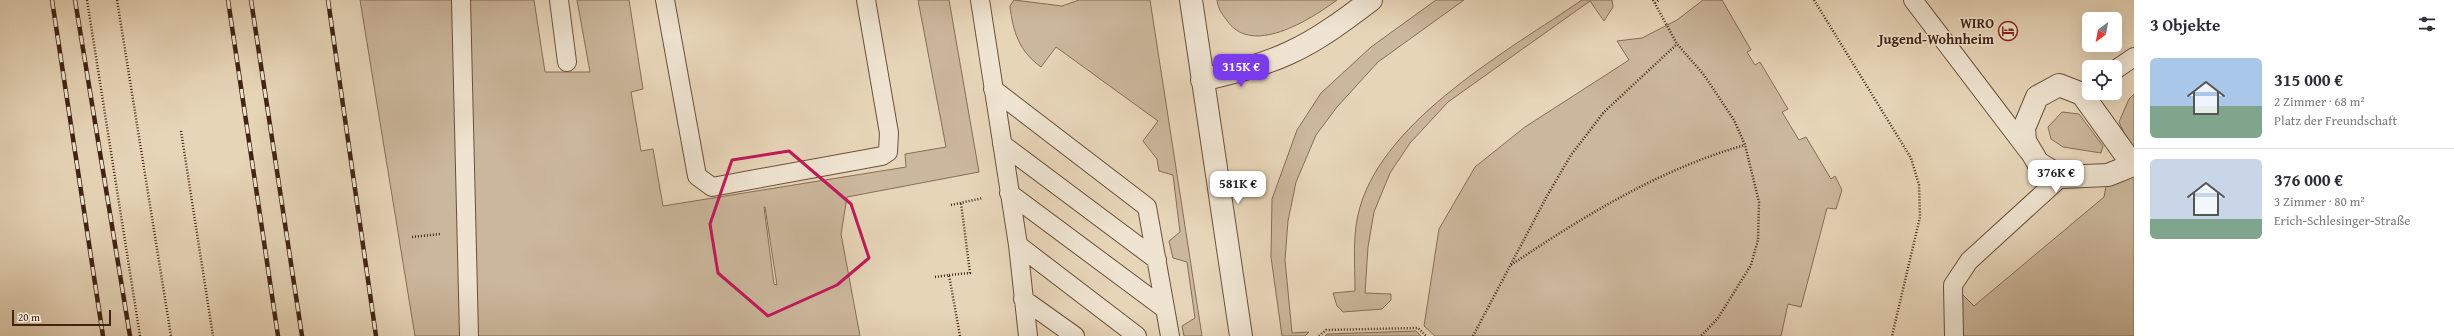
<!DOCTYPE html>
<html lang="de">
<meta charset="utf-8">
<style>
:root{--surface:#fff;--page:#f7f7f7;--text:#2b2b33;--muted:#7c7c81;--line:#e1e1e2;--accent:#7c3aed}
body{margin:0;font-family:"Gentium Book Plus",serif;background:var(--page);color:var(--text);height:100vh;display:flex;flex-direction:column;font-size:15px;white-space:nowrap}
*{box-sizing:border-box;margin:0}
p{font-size:13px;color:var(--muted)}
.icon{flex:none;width:22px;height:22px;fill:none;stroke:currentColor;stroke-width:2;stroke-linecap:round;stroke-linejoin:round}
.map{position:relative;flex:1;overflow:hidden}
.details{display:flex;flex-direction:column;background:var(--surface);width:320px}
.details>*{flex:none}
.needle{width:26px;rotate:212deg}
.fabs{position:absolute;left:2082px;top:12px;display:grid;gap:8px}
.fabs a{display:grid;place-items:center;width:40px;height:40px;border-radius:6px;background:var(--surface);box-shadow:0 4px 16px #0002;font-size:20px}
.scale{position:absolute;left:12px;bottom:10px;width:99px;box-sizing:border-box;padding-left:4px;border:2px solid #412411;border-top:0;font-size:11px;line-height:14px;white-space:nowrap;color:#412411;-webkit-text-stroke:3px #efe4d1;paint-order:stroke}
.price{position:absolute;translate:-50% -34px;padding:0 9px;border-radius:8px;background:#fff;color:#222;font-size:13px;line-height:26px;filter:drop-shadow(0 1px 2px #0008)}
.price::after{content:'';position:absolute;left:50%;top:24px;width:12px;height:9px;margin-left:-6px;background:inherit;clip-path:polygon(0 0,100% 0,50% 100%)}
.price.active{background:var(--accent);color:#fff}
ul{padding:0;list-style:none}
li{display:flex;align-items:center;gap:12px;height:100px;padding:0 16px}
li+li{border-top:1px solid var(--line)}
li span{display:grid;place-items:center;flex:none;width:112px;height:80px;border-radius:6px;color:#555}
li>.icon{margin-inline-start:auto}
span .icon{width:48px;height:48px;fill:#fffc;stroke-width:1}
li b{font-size:17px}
h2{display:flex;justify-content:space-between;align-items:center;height:48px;padding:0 16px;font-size:17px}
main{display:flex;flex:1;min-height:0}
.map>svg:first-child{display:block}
.green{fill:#cbb79c;stroke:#866e56;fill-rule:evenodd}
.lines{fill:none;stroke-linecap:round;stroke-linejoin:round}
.service-casing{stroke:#6a503b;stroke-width:20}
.minor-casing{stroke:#6a503b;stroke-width:24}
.path{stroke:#412411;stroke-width:2.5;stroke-dasharray:1 2;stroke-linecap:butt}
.service{stroke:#efe4d1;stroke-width:18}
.minor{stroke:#efe4d1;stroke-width:22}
.rail-casing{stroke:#412411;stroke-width:4.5}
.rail{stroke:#efe4d1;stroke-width:3;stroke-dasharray:9;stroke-linecap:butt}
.marked{fill:none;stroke:#c2185b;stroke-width:3;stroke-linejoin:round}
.labels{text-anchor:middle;stroke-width:3;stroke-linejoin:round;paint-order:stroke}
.poi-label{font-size:14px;font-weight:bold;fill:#412411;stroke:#efe4d1;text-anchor:end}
</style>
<main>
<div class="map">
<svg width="2134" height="336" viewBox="0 0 2134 336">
<rect width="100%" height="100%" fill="#e7d5b8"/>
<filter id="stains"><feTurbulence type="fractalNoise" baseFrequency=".005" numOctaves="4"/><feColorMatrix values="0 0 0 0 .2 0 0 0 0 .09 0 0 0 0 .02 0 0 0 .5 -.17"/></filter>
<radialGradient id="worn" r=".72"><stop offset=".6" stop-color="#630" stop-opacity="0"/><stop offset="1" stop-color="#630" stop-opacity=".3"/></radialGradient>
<!-- green -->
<path class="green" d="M360,0h174l11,72h45l-13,-72h52l14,89 -12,3 10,59 12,-2 10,57 243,-39 -1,-13 41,-7 -28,-147h31l30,172 -132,25 -6,37 19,102h-445zM764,207h1l12,78 -3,-1z
M1014,0l48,6 17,-6h71l52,336h-18l-2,-10 13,-8 -8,-56 -14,-4 -4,-17 11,-9 -7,-57 -14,-4 -2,-12 -14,-18 15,-20 -102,-74 -15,20c-22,-16 -28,-35 -31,-61z
M1217,0h120c-27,20 -87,58 -111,19 -5,-6 -8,-11 -9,-19z
M1436,0h28l-86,62 -41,45 -21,28 -20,47 -8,39 -3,39 7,73 17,-1 -4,4h-23l-11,-79 1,-58 25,-69 24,-37 50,-46z
M1582,0h30l1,7 -9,14 -14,-20 -142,101 -38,41 -20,30 -16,39 -6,35 -3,46 26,1v6l-9,9 -39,3 -6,-6 -4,-13 22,-2c0,-28 -3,-58 5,-84 26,-89 149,-157 222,-207z
M1703,0h19l29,50 -4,2 8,13 5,-3 28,47 -6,3 17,28 7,-3 25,42 4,-3 7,14 -6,19 -9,-1 -26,99 -13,-3 -7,32h-346l-11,-10 15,-97 36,-62 50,-40 104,-67 -12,-19 25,-3 35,-18z
M2134,94v60l-15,-32 10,-23z
M2062,112l17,2 24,32 -2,7 -38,-6 -12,-8 -3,-12z
M2134,167v169h-184l3,-51 21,21 130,-109 4,-22z
M1416,331l5,5h-96l2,-2z"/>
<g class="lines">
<!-- service casing -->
<g class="service-casing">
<path id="service" d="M461,0l8,336
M559,0l8,62
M665,0l32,176 15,11 170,-31 6,-4 1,-19 -23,-133
M980,0l38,245 10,91
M1913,0l115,151
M2115,70l19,-13
M993,89l154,118 23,129
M1002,144l155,116
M1009,193l156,116
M1018,245l119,91
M1023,299l52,37
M1954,336l-1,-51 16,-24 92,-84"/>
</g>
<!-- minor casing -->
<g class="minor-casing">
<path id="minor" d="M1191,0l50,336
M1202,80c29,-7 59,-14 87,-27 29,-13 57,-34 82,-53
M2059,85l23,9 51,71 -25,10 -47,2 -23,-14 -13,-22 -1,-13 13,-31z"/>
</g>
<!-- path -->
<path class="path" d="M87,0l53,336
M117,0l54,336
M1653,0l24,44 27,31 30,45 11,25 14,57 -1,38 -7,25 -33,53 -17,18
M1814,0l97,158 8,27 1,32 -28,119
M1655,3l4,-3
M181,131l32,205
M951,205l32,-7
M412,237l28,-3
M1511,265c73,-49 149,-96 234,-120
M949,275l21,-2 -9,-70
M935,277l14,-2 11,61
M1319,336l7,-6 92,-2 8,8
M1473,336l74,-140 24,-41 33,-43 73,-68"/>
<!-- service -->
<use href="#service" class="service"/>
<!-- minor -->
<use href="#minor" class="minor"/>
<!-- rail casing -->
<g class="rail-casing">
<path id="rail" d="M52,0l51,336
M75,0l55,336
M228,0l50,336
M251,0l51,336
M328,0l48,336"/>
</g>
<!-- rail -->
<use href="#rail" class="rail"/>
</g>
<!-- marked area -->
<path class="marked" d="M789,151l62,53 18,54 -32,27 -69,31 -50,-43 -8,-49 22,-64z"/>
<!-- icons -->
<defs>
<g id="hotel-ring" transform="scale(1)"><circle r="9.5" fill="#efe4d1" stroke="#8f2418" stroke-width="1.5"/><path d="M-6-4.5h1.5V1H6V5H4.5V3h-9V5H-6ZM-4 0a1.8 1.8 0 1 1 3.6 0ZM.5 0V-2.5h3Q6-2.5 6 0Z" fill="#8f2418"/></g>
</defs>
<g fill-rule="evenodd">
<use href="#hotel-ring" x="2008" y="31"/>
</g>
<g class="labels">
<!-- poi labels -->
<g class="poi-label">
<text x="1994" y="28">WIRO<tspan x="1994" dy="16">Jugend-Wohnheim</tspan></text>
</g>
</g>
<rect width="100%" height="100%" filter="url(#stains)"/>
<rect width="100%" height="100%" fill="url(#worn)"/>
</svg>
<div class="fabs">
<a><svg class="needle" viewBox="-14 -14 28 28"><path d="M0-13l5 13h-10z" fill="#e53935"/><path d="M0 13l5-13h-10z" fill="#7c7c81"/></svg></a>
<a><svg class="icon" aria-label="locate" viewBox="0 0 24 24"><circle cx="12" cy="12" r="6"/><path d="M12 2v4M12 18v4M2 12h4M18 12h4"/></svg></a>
</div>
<div class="scale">20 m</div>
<b class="price active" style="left:1241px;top:88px">315K €</b>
<b class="price" style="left:2056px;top:194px">376K €</b>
<b class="price" style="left:1238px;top:205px">581K €</b>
</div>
<section class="details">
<h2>3 Objekte<svg class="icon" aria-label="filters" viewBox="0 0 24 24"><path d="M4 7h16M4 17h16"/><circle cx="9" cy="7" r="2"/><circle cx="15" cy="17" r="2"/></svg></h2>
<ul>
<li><span style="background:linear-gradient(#a9c7e8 60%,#7fa58c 0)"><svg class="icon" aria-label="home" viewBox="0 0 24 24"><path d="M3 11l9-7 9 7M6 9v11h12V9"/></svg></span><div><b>315 000 €</b><p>2 Zimmer · 68 m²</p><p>Platz der Freundschaft</p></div></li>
<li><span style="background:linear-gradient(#c9d6e8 75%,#7fa58c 0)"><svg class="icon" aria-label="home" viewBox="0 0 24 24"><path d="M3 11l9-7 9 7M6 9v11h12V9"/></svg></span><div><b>376 000 €</b><p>3 Zimmer · 80 m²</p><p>Erich-Schlesinger-Straße</p></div></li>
</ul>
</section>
</main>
